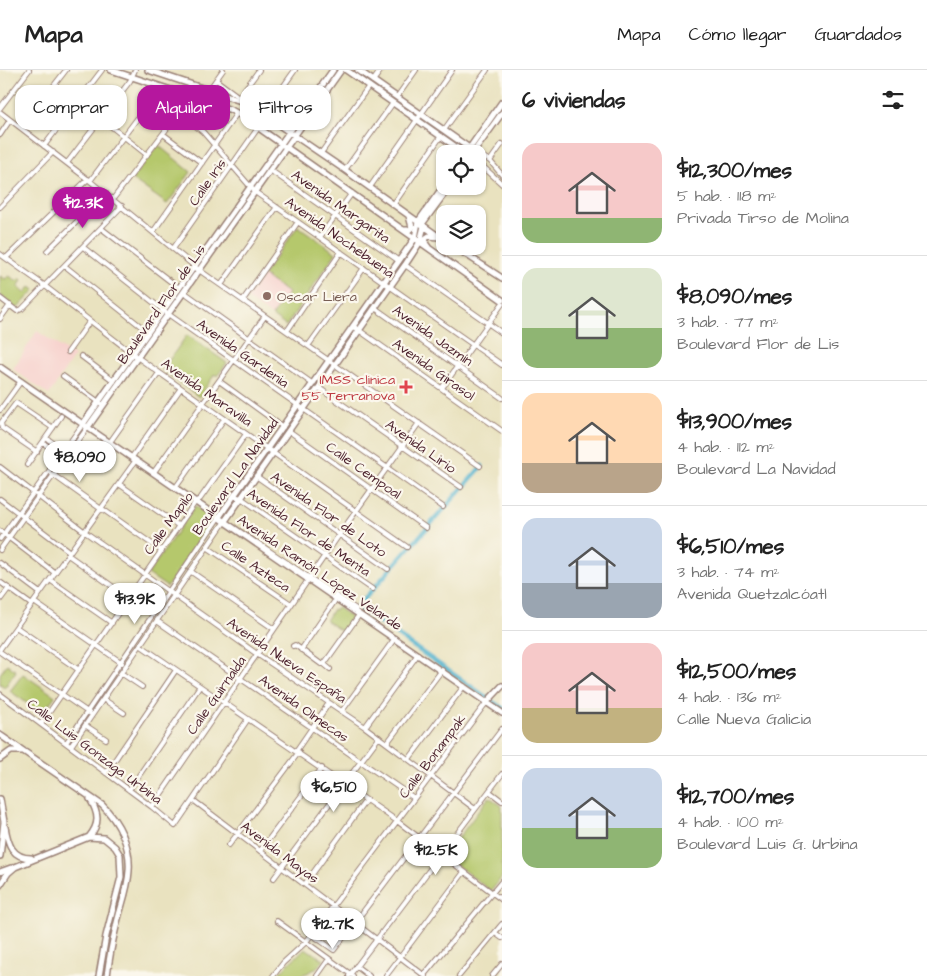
<!DOCTYPE html>
<html lang="es">
<meta charset="utf-8">
<style>
:root{--surface:#fff;--page:#f2f2f2;--text:#222;--muted:#767676;--line:#e0e0e0;--accent:#b5179e}
body{margin:0;font-family:"Architects Daughter",sans-serif;background:var(--page);color:var(--text);height:100vh;display:flex;flex-direction:column;font-size:19px;white-space:nowrap}
*{box-sizing:border-box;margin:0}
p{font-size:16px;color:var(--muted)}
.icon{flex:none;width:28px;height:28px;fill:none;stroke:currentColor;stroke-width:2;stroke-linecap:round;stroke-linejoin:round}
.map{position:relative;flex:1;overflow:hidden}
.drawer{display:flex;flex-direction:column;background:var(--surface);width:425px}
.drawer>*{flex:none}
.guide{position:absolute;left:15px;top:15px;width:411px;height:45px;display:flex;gap:10px}
.fabs{position:absolute;left:436px;top:75px;display:grid;gap:10px}
.fabs a{display:grid;place-items:center;width:50px;height:50px;border-radius:10px;background:var(--surface);box-shadow:0 1px 4px #0004;font-size:25px}
.price{position:absolute;translate:-50% -42px;padding:0 11px;border-radius:18px;background:#fff;color:#222;font-size:16px;line-height:32px;filter:drop-shadow(0 1px 2px #0008)}
.price::after{content:'';position:absolute;left:50%;top:30px;width:15px;height:11px;margin-left:-8px;background:inherit;clip-path:polygon(0 0,100% 0,50% 100%)}
.price.current{background:var(--accent);color:#fff}
ul{padding:0;list-style:none}
li{display:flex;align-items:center;gap:15px;height:125px;padding:0 20px}
li+li{border-top:1px solid var(--line)}
li span{display:grid;place-items:center;flex:none;width:140px;height:100px;border-radius:15px;color:#555}
li>.icon{margin-inline-start:auto}
span .icon{width:60px;height:60px;fill:#fffc;stroke-width:1}
li b{font-size:21px}
h2{display:flex;justify-content:space-between;align-items:center;height:60px;padding:0 20px;font-size:21px}
.pill{padding:0 18px;border-radius:15px;background:var(--surface);box-shadow:0 1px 4px #0004;font-size:18px;line-height:45px}
.pill.current{background:var(--accent);color:#fff}
header{display:flex;align-items:center;gap:30px;box-sizing:border-box;height:70px;padding:0 25px;background:var(--surface);border-bottom:1px solid var(--line)}
header strong{font-size:24px}
nav{display:flex;gap:28px;margin-inline-start:auto;font-size:18px}
main{display:flex;flex:1;min-height:0}
.map>svg:first-child{display:block}
.built{fill:#f7d0cc}
.green{fill:#b5c86c;stroke:#80744c}
.lines{fill:none;stroke-linecap:round;stroke-linejoin:round}
.canal{stroke:#4db0cc;stroke-width:4.5}
.street-casing{stroke:#9a8075;stroke-width:6}
.secondary-casing{stroke:#9a8075;stroke-width:8}
.street{stroke:#fff;stroke-width:4}
.secondary{stroke:#fff;stroke-width:5}
.education-dot{fill:#8d6e63;stroke:#fbf7ec;stroke-width:2}
.health-dot{fill:#e0444e;stroke:#fbf7ec;stroke-width:2}
.labels{text-anchor:middle;stroke-width:4.5;stroke-linejoin:round;paint-order:stroke}
.street-label{font-size:14px;fill:#4a1f2b;stroke:#fbf7ec}
.education-label{font-size:14px;fill:#785e54;stroke:#fbf7ec;text-anchor:start}
.health-label{font-size:14px;fill:#be3a42;stroke:#fbf7ec;text-anchor:end}
</style>
<header>
<strong>Mapa</strong>
<nav><a>Mapa</a><a>Cómo llegar</a><a>Guardados</a></nav>
</header>
<main>
<div class="map">
<svg width="502" height="906" viewBox="0 0 502 906">
<rect width="100%" height="100%" fill="#fbf7ec"/>
<filter id="ink" filterUnits="userSpaceOnUse"><feTurbulence type="fractalNoise" baseFrequency=".02" numOctaves="2"/><feDisplacementMap in="SourceGraphic" scale="10" xChannelSelector="R" yChannelSelector="G"/><feConvolveMatrix kernelMatrix="1 2 1 2 8 2 1 2 1" color-interpolation-filters="sRGB"/></filter>
<filter id="wash" filterUnits="userSpaceOnUse"><feTurbulence type="fractalNoise" baseFrequency=".0096" numOctaves="4" result="noise"/><feDisplacementMap in="SourceGraphic" scale="20" xChannelSelector="R" yChannelSelector="G"/><feGaussianBlur stdDeviation="1.12" result="paint"/><feColorMatrix in="noise" values="0 0 0 0 0 0 0 0 0 0 0 0 0 0 0 0 0 1.4 0 .05"/><feComposite in="paint" operator="in"/></filter>
<g filter="url(#wash)">
<rect width="100%" height="100%" fill="#e9e2bf"/>
<!-- built -->
<path class="built" d="M263,205l25,18 -16,23 -25,-17z
M37,261l37,25 -25,39 -36,-26z"/>
<!-- green -->
<path class="green" d="M158,75l33,27 -24,32 -35,-25z
M298,156l38,27 -50,73 -14,-10 16,-23 -25,-18z
M0,206l5,3 4,-3 8,5 3,-3 2,2 -4,7 7,6 5,-6 5,3 -18,19 -17,-14z
M187,265l40,28 -10,13 -2,-2 -16,23 -37,-27z
M195,436l19,13 -47,68 -19,-13z
M337,537l14,10 -8,15 -17,-11 7,-12 2,1z
M7,594l9,7 -11,16 -5,-3v-10z
M23,604l32,22 -13,18 -32,-23z
M489,727l13,9v71l-11,14 -46,-35z
M305,878l19,12c-14,16 -24,16 -47,16 8,-11 19,-18 28,-28z"/>
<g class="lines">
<!-- canal -->
<path class="canal" d="M482,396l-125,141 145,101"/>
</g>
</g>
<g filter="url(#ink)">
<g class="lines">
<!-- street casing -->
<g class="street-casing">
<path id="street" d="M216,10l23,17
M373,11l8,-11
M397,27l19,-27
M237,30l22,-30
M79,31l68,54
M201,31l22,-31
M0,38l29,-38
M0,42l90,69 109,89 281,196
M179,43l24,19 52,60 247,173
M263,45l32,-45
M21,58l45,-58
M444,60l43,-60
M163,64l39,29
M0,65l10,-15
M44,76l58,-76
M475,82l15,9 12,14
M321,83l48,-67
M490,91l12,-17
M478,92l24,22
M67,93l63,-82 5,-11
M270,100l129,91
M345,100l48,-67
M90,111l71,-94
M370,117l82,-117
M113,129l78,-102
M393,135l48,-69
M0,137l53,-55
M101,158l78,60
M153,162l84,-119
M320,167l32,-44
M83,177l85,67 275,193
M173,179l85,-121
M47,181l59,-58
M0,184l45,32 92,71 270,190
M6,188l82,-79
M405,195l97,68
M65,196l83,66
M221,215l56,-78
M184,222l129,92
M0,228l17,13 5,-2 100,-103
M243,230l55,-78
M375,238l127,90
M0,249l10,-14
M353,256l149,105
M287,261l54,-79
M308,276l56,-78
M68,282l22,-31
M81,286l33,25
M63,306l40,29
M219,311l64,46
M319,318l142,99
M442,318l60,-84
M0,340l21,-29
M289,361l137,97
M46,368l18,12
M110,372l49,-69
M43,373l18,12
M37,382l-35,-24 -1,-5 15,-20 37,25
M132,387l49,-69
M27,395l34,-49
M0,397l85,65 172,122 108,73 110,82
M154,402l111,-156
M52,404l49,35
M256,406l132,93
M119,414l60,42
M176,417l48,-68
M234,426l7,2 131,91
M0,429l70,53
M101,438l61,43
M0,461l55,42
M0,469l83,-115
M256,472l100,67
M207,477l84,57
M0,480l88,-123
M68,485l61,43
M0,493l40,30
M190,501l84,58
M50,510l62,43
M0,512l32,23
M0,530l9,-12
M34,532l88,61
M157,551l257,177
M16,557l63,43
M140,575l257,176 105,79
M293,576l2,-1 26,19h3l35,-49
M0,579l136,-189
M301,580l33,-48
M0,582l89,61
M324,594l6,5
M121,603l21,14
M0,624l152,113 23,19 73,-107
M103,629l21,14
M342,641l53,-73
M41,654l155,-223 4,-2 46,-65
M85,655l21,14
M365,657l53,-73
M66,673l153,-226
M387,673l55,-73
M71,676l154,-225
M296,681l33,-48
M409,689l55,-73
M106,703l70,-103
M129,720l71,-104
M489,721l13,10
M193,730l232,176
M152,737l187,-272 80,-112
M229,775l70,-93
M260,781l62,-83
M274,808l105,-141
M305,814l61,-84
M277,851l76,55
M495,863l7,5
M311,864l23,16 168,-221
M356,896l13,10
M424,905l78,-94
M273,906l10,-13 23,-21 180,-239
M317,906l12,-17
M349,906l153,-202
M386,906l78,-104
M459,906l43,-52
M492,906l10,-12"/>
</g>
<!-- secondary casing -->
<g class="secondary-casing">
<path id="secondary" d="M111,0l120,40 11,6 260,184
M148,0l93,31 10,5 94,64 100,71
M346,0l120,84
M358,0l117,82
M469,79l33,-47
M473,83l29,-40
M422,154l28,-38
M404,160h5l3,-3 -3,-11
M453,176l49,32
M428,177l-3,-4 1,-5 3,-2 10,1
M0,297l502,346
M83,354l250,-354
M88,357l253,-357
M219,447l196,-279 3,-16 27,-38
M225,451l180,-256 15,-23 4,-16
M486,633l16,-17
M0,665l102,70c17,17 29,41 27,66 -1,19 -9,37 -13,56 -4,16 -7,33 -9,49
M0,689l11,-8h12
M0,729l4,23 -4,34
M5,757c3,17 7,31 26,31
M89,767c11,-13 10,-23 1,-38
M0,802l11,-4
M0,815l8,-12 7,-6 74,-30 15,1 11,9 5,8 1,22 -15,59 -7,40"/>
</g>
<!-- street -->
<use href="#street" class="street"/>
<!-- secondary -->
<use href="#secondary" class="secondary"/>
</g>
</g>
<!-- markers -->
<circle class="education-dot" cx="267" cy="226" r="5"/>
<path class="health-dot" d="M403.5 309.5h5v5h5v5h-5v5h-5v-5h-5v-5h5z"/>
<g class="labels">
<!-- street labels -->
<g class="street-label">
<text transform="translate(207 112) rotate(-55)" y="5">Calle Iris</text>
<text transform="translate(341 136) rotate(35)" y="5">Avenida Margarita</text>
<text transform="translate(340 167) rotate(35)" y="5">Avenida Nochebuena</text>
<text transform="translate(161 234) rotate(-55)" y="5">Boulevard Flor de Lis</text>
<text transform="translate(433 265) rotate(35)" y="5">Avenida Jazmín</text>
<text transform="translate(243 283) rotate(35)" y="5">Avenida Gardenia</text>
<text transform="translate(434 299) rotate(35)" y="5">Avenida Girasol</text>
<text transform="translate(207 322) rotate(35)" y="5">Avenida Maravilla</text>
<text transform="translate(421 376) rotate(35)" y="5">Avenida Lirio</text>
<text transform="translate(364 400) rotate(35)" y="5">Calle Cempoal</text>
<text transform="translate(235 406) rotate(-55)" y="5">Boulevard La Navidad</text>
<text transform="translate(329 444) rotate(35)" y="5">Avenida Flor de Loto</text>
<text transform="translate(168 453) rotate(-54)" y="5">Calle Mapilo</text>
<text transform="translate(309 462) rotate(34)" y="5">Avenida Flor de Menta</text>
<text transform="translate(256 496) rotate(34)" y="5">Calle Azteca</text>
<text transform="translate(320 502) rotate(34)" y="5">Avenida Ramón López Velarde</text>
<text transform="translate(287 590) rotate(34)" y="5">Avenida Nueva España</text>
<text transform="translate(216 625) rotate(-55)" y="5">Calle Guirnalda</text>
<text transform="translate(304 638) rotate(35)" y="5">Avenida Olmecas</text>
<text transform="translate(95 681) rotate(37)" y="5">Calle Luis Gonzaga Urbina</text>
<text transform="translate(432 686) rotate(-53)" y="5">Calle Bonampak</text>
<text transform="translate(280 782) rotate(37)" y="5">Avenida Mayas</text>
</g>
<!-- education labels -->
<g class="education-label">
<text x="277" y="231">Oscar Liera</text>
</g>
<!-- health labels -->
<g class="health-label">
<text x="395" y="314">IMSS clinica<tspan x="395" dy="16">55 Terranova</tspan></text>
</g>
</g>
</svg>
<div class="fabs">
<a><svg class="icon" aria-label="locate" viewBox="0 0 24 24"><circle cx="12" cy="12" r="6"/><path d="M12 2v4M12 18v4M2 12h4M18 12h4"/></svg></a>
<a><svg class="icon" aria-label="layers" viewBox="0 0 24 24"><path d="M12 4l9 5-9 5-9-5zM3 14l9 5 9-5"/></svg></a>
</div>
<b class="price current" style="left:83px;top:159px">$12.3K</b>
<b class="price" style="left:80px;top:413px">$8,090</b>
<b class="price" style="left:135px;top:555px">$13.9K</b>
<b class="price" style="left:334px;top:743px">$6,510</b>
<b class="price" style="left:436px;top:806px">$12.5K</b>
<b class="price" style="left:333px;top:880px">$12.7K</b>
<div class="guide">
<a class="pill">Comprar</a>
<a class="pill current">Alquilar</a>
<a class="pill">Filtros</a>
</div>
</div>
<section class="drawer">
<h2>6 viviendas<svg class="icon" aria-label="filters" viewBox="0 0 24 24"><path d="M4 7h16M4 17h16"/><circle cx="9" cy="7" r="2"/><circle cx="15" cy="17" r="2"/></svg></h2>
<ul>
<li><span style="background:linear-gradient(#f6c9c9 75%,#8fb573 0)"><svg class="icon" aria-label="home" viewBox="0 0 24 24"><path d="M3 11l9-7 9 7M6 9v11h12V9"/></svg></span><div><b>$12,300/mes</b><p>5 hab. · 118 m²</p><p>Privada Tirso de Molina</p></div></li>
<li><span style="background:linear-gradient(#dfe7d0 60%,#8fb573 0)"><svg class="icon" aria-label="home" viewBox="0 0 24 24"><path d="M3 11l9-7 9 7M6 9v11h12V9"/></svg></span><div><b>$8,090/mes</b><p>3 hab. · 77 m²</p><p>Boulevard Flor de Lis</p></div></li>
<li><span style="background:linear-gradient(#ffd9b3 70%,#b9a48a 0)"><svg class="icon" aria-label="home" viewBox="0 0 24 24"><path d="M3 11l9-7 9 7M6 9v11h12V9"/></svg></span><div><b>$13,900/mes</b><p>4 hab. · 112 m²</p><p>Boulevard La Navidad</p></div></li>
<li><span style="background:linear-gradient(#c9d6e8 65%,#9aa5b1 0)"><svg class="icon" aria-label="home" viewBox="0 0 24 24"><path d="M3 11l9-7 9 7M6 9v11h12V9"/></svg></span><div><b>$6,510/mes</b><p>3 hab. · 74 m²</p><p>Avenida Quetzalcóatl</p></div></li>
<li><span style="background:linear-gradient(#f6c9c9 65%,#c2b280 0)"><svg class="icon" aria-label="home" viewBox="0 0 24 24"><path d="M3 11l9-7 9 7M6 9v11h12V9"/></svg></span><div><b>$12,500/mes</b><p>4 hab. · 136 m²</p><p>Calle Nueva Galicia</p></div></li>
<li><span style="background:linear-gradient(#c9d6e8 60%,#8fb573 0)"><svg class="icon" aria-label="home" viewBox="0 0 24 24"><path d="M3 11l9-7 9 7M6 9v11h12V9"/></svg></span><div><b>$12,700/mes</b><p>4 hab. · 100 m²</p><p>Boulevard Luis G. Urbina</p></div></li>
</ul>
</section>
</main>
